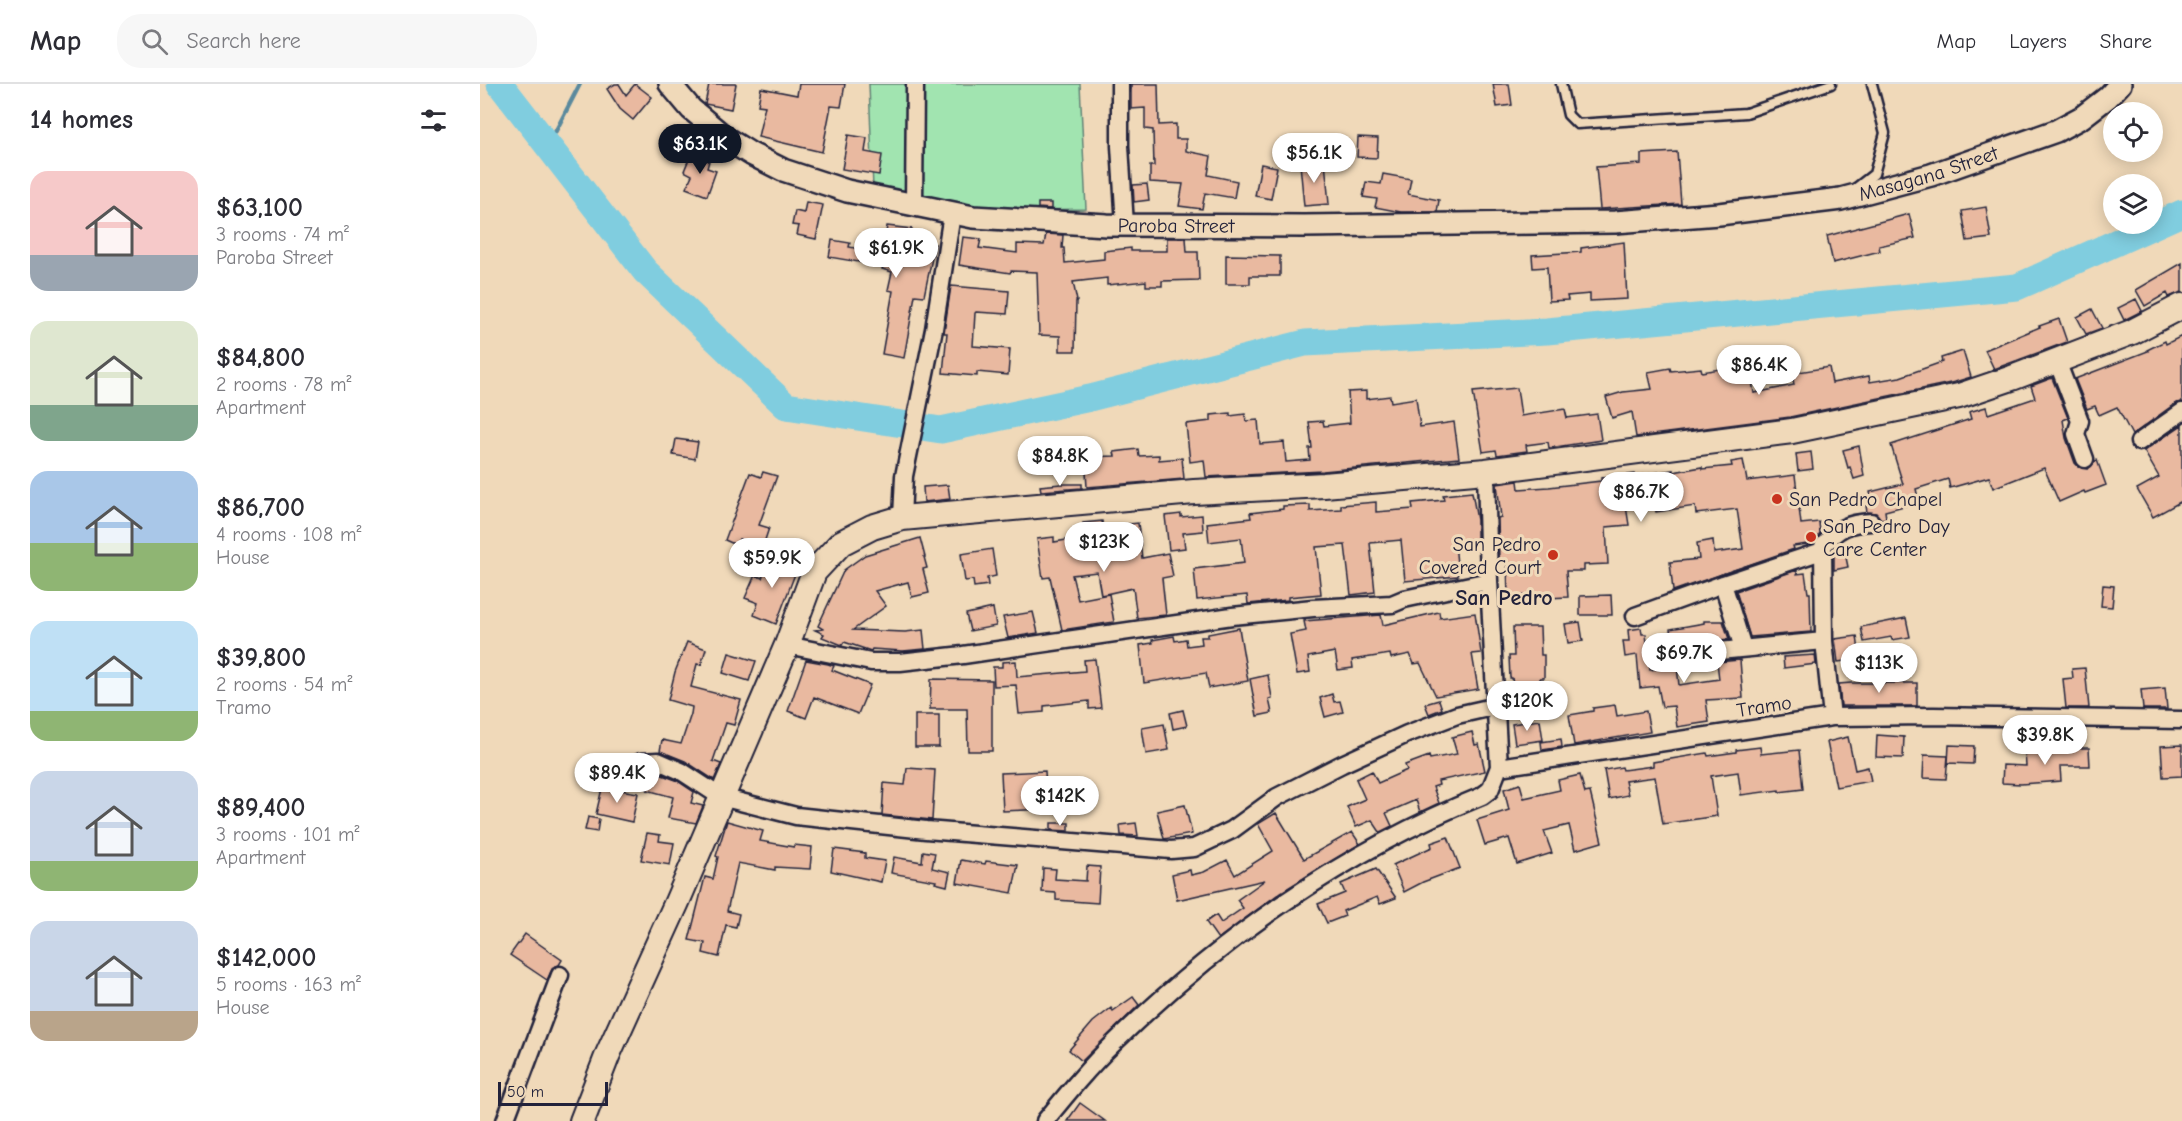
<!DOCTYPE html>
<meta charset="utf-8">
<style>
:root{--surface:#fff;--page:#f7f7f7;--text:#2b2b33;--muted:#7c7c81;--line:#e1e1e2;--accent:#111827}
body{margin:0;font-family:"Comic Neue",sans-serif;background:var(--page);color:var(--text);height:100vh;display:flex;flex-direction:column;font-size:22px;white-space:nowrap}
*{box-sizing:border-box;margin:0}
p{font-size:20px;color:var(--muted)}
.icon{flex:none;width:33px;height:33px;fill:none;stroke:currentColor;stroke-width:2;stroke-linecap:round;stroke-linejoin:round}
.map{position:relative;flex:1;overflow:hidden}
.sheet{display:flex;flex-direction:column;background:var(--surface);width:480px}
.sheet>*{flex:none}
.buttons{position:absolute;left:1623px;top:18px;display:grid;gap:12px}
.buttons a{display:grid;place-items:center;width:60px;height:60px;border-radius:50%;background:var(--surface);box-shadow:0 3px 15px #0003;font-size:30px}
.scale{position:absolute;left:18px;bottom:15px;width:110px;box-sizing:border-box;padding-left:6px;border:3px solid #22223b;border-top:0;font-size:16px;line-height:21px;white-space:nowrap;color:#22223b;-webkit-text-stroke:4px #f0d9b9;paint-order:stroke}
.price{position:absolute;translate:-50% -51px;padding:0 14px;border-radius:21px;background:#fff;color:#222;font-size:20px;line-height:39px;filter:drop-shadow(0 2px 3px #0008)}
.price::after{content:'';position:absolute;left:50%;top:36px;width:18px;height:14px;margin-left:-9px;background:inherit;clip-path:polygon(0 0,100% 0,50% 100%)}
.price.current{background:var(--accent);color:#fff}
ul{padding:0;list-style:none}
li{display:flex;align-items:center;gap:18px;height:150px;padding:0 30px}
li span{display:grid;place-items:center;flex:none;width:168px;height:120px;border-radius:18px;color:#555}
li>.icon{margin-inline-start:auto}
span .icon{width:72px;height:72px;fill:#fffc;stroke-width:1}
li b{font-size:26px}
h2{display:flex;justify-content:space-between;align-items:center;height:72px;padding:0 30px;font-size:26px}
header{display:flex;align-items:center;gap:36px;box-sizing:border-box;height:84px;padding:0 30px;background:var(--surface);border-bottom:2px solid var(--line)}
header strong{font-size:28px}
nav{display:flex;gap:33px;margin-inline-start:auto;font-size:21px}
.search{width:420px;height:54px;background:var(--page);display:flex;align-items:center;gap:15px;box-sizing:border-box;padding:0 21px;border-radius:24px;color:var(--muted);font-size:22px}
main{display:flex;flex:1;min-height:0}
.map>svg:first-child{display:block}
.green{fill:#a1e4b0;stroke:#628376;stroke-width:1.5}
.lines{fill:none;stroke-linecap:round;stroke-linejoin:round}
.stream{stroke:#5a899d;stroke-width:4.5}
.river{stroke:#80cddf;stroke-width:27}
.building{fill:#e9b9a0;stroke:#22223b;stroke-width:1.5}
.service-casing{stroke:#22223b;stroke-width:13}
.minor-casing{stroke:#22223b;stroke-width:21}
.tertiary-casing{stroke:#22223b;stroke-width:26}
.secondary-casing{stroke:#22223b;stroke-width:28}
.service{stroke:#f0d9b9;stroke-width:8}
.minor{stroke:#f0d9b9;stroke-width:16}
.tertiary{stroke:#f0d9b9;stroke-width:21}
.secondary{stroke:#f0d9b9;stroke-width:24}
.poi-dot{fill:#c8321e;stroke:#f0d9b9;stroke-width:2}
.labels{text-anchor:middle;stroke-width:6;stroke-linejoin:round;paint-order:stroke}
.street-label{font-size:20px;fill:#22223b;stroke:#f0d9b9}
.poi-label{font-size:20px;fill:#22223b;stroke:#f0d9b9;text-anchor:start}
.quarter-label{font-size:22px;font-weight:bold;fill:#22223b;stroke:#f0d9b9}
</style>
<header>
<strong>Map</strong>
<div class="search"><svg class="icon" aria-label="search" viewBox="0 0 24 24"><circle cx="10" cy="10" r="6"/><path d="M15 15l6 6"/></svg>Search here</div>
<nav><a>Map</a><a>Layers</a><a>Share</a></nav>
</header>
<main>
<section class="sheet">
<h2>14 homes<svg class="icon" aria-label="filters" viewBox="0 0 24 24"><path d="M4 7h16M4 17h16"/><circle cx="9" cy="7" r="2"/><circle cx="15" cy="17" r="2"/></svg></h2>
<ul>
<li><span style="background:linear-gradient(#f6c9c9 70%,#9aa5b1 0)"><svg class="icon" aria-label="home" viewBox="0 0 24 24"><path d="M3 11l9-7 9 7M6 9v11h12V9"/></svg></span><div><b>$63,100</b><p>3 rooms · 74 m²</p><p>Paroba Street</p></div></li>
<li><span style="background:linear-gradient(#dfe7d0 70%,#7fa58c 0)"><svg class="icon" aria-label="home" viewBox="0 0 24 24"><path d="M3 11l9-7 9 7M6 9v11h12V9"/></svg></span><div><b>$84,800</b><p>2 rooms · 78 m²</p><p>Apartment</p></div></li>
<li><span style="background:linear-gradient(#a9c7e8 60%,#8fb573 0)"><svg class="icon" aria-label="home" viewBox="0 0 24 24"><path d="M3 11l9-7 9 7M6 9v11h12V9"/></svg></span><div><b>$86,700</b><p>4 rooms · 108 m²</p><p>House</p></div></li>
<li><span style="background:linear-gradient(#bfe0f5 75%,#8fb573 0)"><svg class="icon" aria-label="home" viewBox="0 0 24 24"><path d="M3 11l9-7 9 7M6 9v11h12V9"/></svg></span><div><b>$39,800</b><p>2 rooms · 54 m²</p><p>Tramo</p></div></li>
<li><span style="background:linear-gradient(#c9d6e8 75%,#8fb573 0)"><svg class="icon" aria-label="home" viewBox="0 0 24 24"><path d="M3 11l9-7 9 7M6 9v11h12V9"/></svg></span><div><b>$89,400</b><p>3 rooms · 101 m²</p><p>Apartment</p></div></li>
<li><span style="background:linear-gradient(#c9d6e8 75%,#b9a48a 0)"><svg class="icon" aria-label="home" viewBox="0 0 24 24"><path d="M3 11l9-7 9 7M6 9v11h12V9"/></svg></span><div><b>$142,000</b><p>5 rooms · 163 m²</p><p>House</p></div></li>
</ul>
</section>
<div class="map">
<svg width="1702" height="1037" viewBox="0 0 1702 1037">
<rect width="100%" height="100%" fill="#f0d9b9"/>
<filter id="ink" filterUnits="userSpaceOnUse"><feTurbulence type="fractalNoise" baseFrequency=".0167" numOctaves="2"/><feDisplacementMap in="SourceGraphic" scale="12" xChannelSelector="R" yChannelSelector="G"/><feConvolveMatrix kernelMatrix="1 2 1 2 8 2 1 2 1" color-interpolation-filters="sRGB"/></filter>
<g filter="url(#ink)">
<!-- green -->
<path class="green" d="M389,0h211l6,125 -111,2 -102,-23z"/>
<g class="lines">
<!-- stream -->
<path class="stream" d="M68,62l32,-62"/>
<!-- river -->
<path class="river" d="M20,0l145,187 141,135 155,24 149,-32 215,-55 242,-12 470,-44 165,-74"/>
</g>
<!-- building -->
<path class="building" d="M135,0h4l7,11 9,-11 17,13 -19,23 -13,-11 -13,-20z
M229,0h27l-5,25 -26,-5z
M319,0h46l-4,23 -10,-1 -9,46 -64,-15 7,-31 -7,-1 3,-17 36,7z
M651,0h27l1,41 17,-1v15h10v12l25,5 -3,19 29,6 -3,17 -29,-5 -3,16 -23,-3 4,-22 -33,-2v-16h4l-1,-36 -8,-1v-21l-14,1z
M1013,0h16l3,21 -15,2z
M368,51l19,3 -2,14 17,3 -3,20 -37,-6z
M878,53l20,1 -1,20 -20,-1z
M1197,68l4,52 -81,5 -4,-42 45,-3v-10z
M211,70l18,7 -2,7 9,3 -9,25 -21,-8 6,-13 -8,-4z
M845,78l4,42 -25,2 -4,-42z
M781,80l16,3 -6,32 -16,-3z
M903,90l28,5 -3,15 31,6 -2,12h-36l-26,-5 2,-8 -14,-2 3,-15 15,2z
M667,100l2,16 -15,2 -1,-17z
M326,118l17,3 -7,34 -19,-4 2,-9 -7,-1 3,-14 9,2z
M558,119h13v6l-13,-1z
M1506,123l5,31 -24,3 -5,-30z
M1429,130l6,24 -36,8 1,5 -47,12 -6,-27z
M407,142l25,3 -2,11 25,4 -11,52 -9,-1 -11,63 -22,-4 11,-63 -5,-1 4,-18 -10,-3 1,-3 -54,-9 3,-17 18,3 -1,4 34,6z
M566,150l17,1 -1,13h2l1,15 39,-4v-8l27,-3v3h36v-13h19l1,14h11l1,28 -37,1v5h-16v-5l-39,4v-7l-34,4 4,19h-1l-1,50h-15v-15l-21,-1 -2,-63 -26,-1 -1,2 -51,-8 4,-28 18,2 -2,9 38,5v-9l27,1z
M1144,158l3,57 -37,2v-7l-23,2 1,4 -19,1 -2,-34 -14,1 -1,-13 49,-3v-4z
M746,171l54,1v20h-30v8h-24z
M1702,179v29l-13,5 -2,-4 -22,13 -9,-16z
M471,202l58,5 -2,23 -31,-2 -1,1 -2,33 37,3 -2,26 -31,-3v4l-34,-3 4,-40h-3z
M1656,215l6,12 -18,9 -6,-12z
M1612,225l10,19 -16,6 -9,-17z
M1579,235l8,23 -73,27 -9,-19 55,-23 -1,-1z
M1702,252v66l-6,1 -44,32 -15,-28 -18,8 -4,-9 -8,3 -12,-30 73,-28 -1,-1 18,-9 1,3z
M1483,267l8,26 -16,5 -165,35 -154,20 -4,-25 -20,6 -6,-21 17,-5 29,-3 -4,-17 22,-4 1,3 30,-3 1,4 24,-4 1,5 23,-4 4,24 40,-8 -2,-12 37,-6 3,16 37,-7 1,6 30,-5 42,-15 -1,-4z
M1572,294l16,40 -5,2 3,18 9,25 4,4 9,2 9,-9 9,25 -21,8 -1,-2 -25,11 -15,-34 -51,20 -4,-11 -39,11 -2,-9 -32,10 3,13 -34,9 1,7 -5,1 -5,-6 -9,-1 -1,-6 7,-1 -3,-13 33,-8 -12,-39 80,-26 -2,-7 17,-5 2,7 47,-16 -4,-12z
M1037,304l4,28 44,-7 2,9 30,-4 4,26 -52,8 -1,-6 -22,3 1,6 -30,4 -1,-5 -13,2 -10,-60z
M886,307v8l24,-3 1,6 25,-4 4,29 34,-5 5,36 -136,13 -117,6 -2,-17 -14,2 -4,-38 25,-3v-6l19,-2v3l15,-2 1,7 12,-1 2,24 24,-2 2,20 24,-2 -1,-12h3l-3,-26 14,-1 1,5 26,-3 -2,-31z
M1702,341v76l-29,16 -16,-28 22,-12 -15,-26z
M196,355l22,3 -3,17 -22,-4z
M1379,362l5,30 -10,3 -4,-12 -2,1 -5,-18z
M658,365l1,7 20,-1v5l23,-2 2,21 -97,8 -2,-30 30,-1 -1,-4z
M1331,368l2,17 -15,2 -2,-17z
M1263,376l4,21 48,-6 6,49 18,-2 1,11 -6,10 -21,3 1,3 -121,42 -3,-29 29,-3 -2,-16 16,-3 1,13 29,-4 -6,-40 -41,5 -1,-8 -39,6 -2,-9 -28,3 3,19 -23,2 2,37 -24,1v6h-18l2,26 -21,1 -1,-3 -38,1 -1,-34h-8l-1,-44 3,-1 -4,-33 21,-3 1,8 30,-2 52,-6v-3l34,-4v2l38,-6v2l29,-5v2l30,-3 -1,-4z
M283,388l14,4 -18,49 10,3 -6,18 -24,-7 -3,6 -11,-5 25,-67 11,4z
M581,400h21v4l-41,3 -1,-5z
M468,401l2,14 -26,3 -1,-15z
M992,408l5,28v20l-22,2 3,34 -53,5 -4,-41 -31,3 5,49 -24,3 -6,-50 -29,2 5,47 -33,3v3l-40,4 -1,-9 -50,5 -3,-31 50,-6 -3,-25 -32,4 -2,-19 44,-5 -1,-5 33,-4v-3l27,-1v6l31,-2v-4l35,-3v10l37,-3 -1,-6 32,-3 -1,-5z
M701,430v3l21,-2 1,16 -20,2 2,15 -16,2 -4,-34z
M622,437l1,6 35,-4 4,35 26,-5 5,23 -11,2 4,37 -29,3 -4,-30 -32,7 -4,-23 -25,3 6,25 31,-6 5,28 -52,8 -12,-53 -7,1 -6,-39 17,-2v5l31,-5 -2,-14z
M440,454l5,19h-1l3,11 -4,1 6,24 -17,4 -4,-15 -33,9 11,15 -33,24 52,2 18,-2 2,19 -22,2 -31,-2 -1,2 -27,-9 -2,3 -20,-8 2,-3 -9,-4 8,-1 -5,-3 26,-56 21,-15z
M1364,464l4,19 -14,3v-20z
M512,465l4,27 -9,2 1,7 -14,2 -1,-7 -8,1 -4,-27z
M292,471l26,11 -22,58 -22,-9 4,-12 -13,-5 10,-23 7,3z
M1317,486v4l8,-1 3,20h2l1,39 -61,5 -14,-46z
M1623,501l11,1 -2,21 -11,-1z
M1131,511l1,20h-32v-19z
M513,524l3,18 -26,5 -4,-17z
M553,528l5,21 -30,5 -5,-21z
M959,528l1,6 35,-5 6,40 -9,1 6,35 -42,7 -16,-33 -6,1 -4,-10 -19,4 -1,-4 -38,6 1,8 -15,2 -3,-18 -27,5 2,15 -13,2 -7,-40 16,-3 -2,-10 77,-6 2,10z
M1426,534l4,19 -18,3 -1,-3 -27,5 -3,-15z
M1224,537h19l6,18 -42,5 -6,2 -3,5 -4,1 -4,-23 34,-6z
M1100,538l3,19 -15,2 -3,-19z
M1033,543h27l1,28h3v23h-4l4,30 -15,2 -2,-18 -13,1 -2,-15h-2l-1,-22h5z
M759,544l9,53 -39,7 -3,-15 -62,10 -4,-38 13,-2 -1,-3 22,-4 1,5 11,-2 1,7 15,-2 -1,-7h7v-3z
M1161,544l1,6h4l4,36 27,-4 2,19 40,-6 -2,-17 23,-2 3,38 -37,2 3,22 -32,5 -3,-21 -12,1 -4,-21 -18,2 -3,-33 -12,2 -2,-16h6l-1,-11z
M1377,552l3,23 -22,3 -3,-23z
M207,558l19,7 -5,16 -4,-1 -6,23 50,13 -7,25 -8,-2 -13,38 8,3 -7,16 -29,-19 -25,-10 2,-11 19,4 10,-30 1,-7 -24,-7 7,-28z
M249,569l27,8 -7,20 -26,-8z
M1335,571l1,9 -32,4 -1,-11z
M615,575l6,49 -12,1v-8l-45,5v6l-25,2 -3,-29 -22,1 -1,-19h9v-5l14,-1 1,16 68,-6 -1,-11z
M326,576l22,4 6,2 -2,4 38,15 -12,29 -44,-17 -8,21 -18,-7z
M1605,584l4,40h-23l-3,-29 10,-1 -1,-9z
M788,591l4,23 -3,1 3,14 -15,3 -7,-37z
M451,595l61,1v71h-24l-1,-42h-37z
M1371,599h66v23h-76l-2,-22z
M1685,604l2,21h-24l-2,-19z
M852,610l2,8 6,-1 3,11 -18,5 -5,-19z
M959,616l3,9 -13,5 -4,-10z
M1135,621l2,11 29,-5 4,21 -76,13 -5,-30 24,-4v-3z
M703,626l4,16 -14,3 -3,-16z
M435,631h24v32h-24z
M1060,636l3,20 -28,4 -3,-20z
M684,640l5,26 -23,4 -4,-26z
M992,648l3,13 4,-1 6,27 -47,10 1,4 -6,2 6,16 -19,9 -4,-12 -30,13 6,13 -12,6 -8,-12 -16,7 -9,-20 18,-8 -9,-20 16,-8 6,12 29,-13 -2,-5 24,-9 1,3 27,-5 -5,-17z
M1397,651l27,2 -1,21 -27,-1z
M1368,653l7,33 13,-3 3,14 -35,6 -9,-45z
M1081,655l1,8 -20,3 -1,-8z
M1469,661l25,1 -1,18 -25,-1z
M1702,661v31l-19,1 -2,-31z
M1280,663l1,7 38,-4 4,39 -24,3v-2l-38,5 -3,-23 -27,4 6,40 -54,8 -8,-47 -30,4 3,14 -19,4 -5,-29 18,-3 1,3 30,-4v-4l54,-9 1,3 28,-4v-2z
M1584,664h25l1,18h-30l1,15 -40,3 -19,-1 1,-18 23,1 -1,-13 40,-3z
M1444,671l24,1 -2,23 -23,-1z
M427,684l28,2 -3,50 -50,-5 2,-32 21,2z
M565,687l2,38 -44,2 -2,-38z
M174,688l22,8 18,12 -3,11 12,3 -7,17 -28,-5 5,-21 -26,-7 4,-17 3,1z
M1100,691l5,18 5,-1 12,50 -27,8 -6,-25 -25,6 8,22 -35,11 -8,-26 -24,7 -8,-25 32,-10 -5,-21 16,-5 4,14 36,-8 -2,-10z
M123,700l12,3v2l23,4 -6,29 -36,-8z
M705,721l7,29 -28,5 -7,-28z
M796,729l28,46 48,-27 8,12 -79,48 -63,47 -12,-17 10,-7 5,8 22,-15 -6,-8 28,-20 -88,20 -5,-26 18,-4 1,5 13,-3 23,-12 8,15 38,-24 -15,-27z
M108,733l11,2 -2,13 -12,-2z
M247,737l36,10 -3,10 34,6v-2l18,2 -2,22 -35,-2v3l-37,-7 -11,48 12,3 -3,13 -10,-2 -7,32 -16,-4 2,-10 -16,-3 16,-63 8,2 5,-22 -2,-1z
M571,739h18v8l-18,-1z
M656,739l2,13 -17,-1 -1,-10z
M167,749l13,2 -1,6 15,2 -4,22 -29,-5z
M968,753l12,31 -37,14 -19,10 -11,-27 39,-18 -1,-4z
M354,765l31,4v5l20,3 -4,21 -50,-11z
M443,767l12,2 -3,15 18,4 -3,14 -12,-3 1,-2 -45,-8 3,-16 28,5z
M481,776l24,4 1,-3 32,4 -6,28 -55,-10z
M607,782l13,1 -2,36 -42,-3v-7l-14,-1 1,-24 13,1 -1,10 31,2z
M896,785l20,29 -16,6 -3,-7 -34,14 2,5 -18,7 -9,-19 27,-11 -4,-9z
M45,850l37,26 -3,5 -6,2 -6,13 -37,-25z
M653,913l6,8 -57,56 -13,-11 24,-28 18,-14 2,3z
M600,1019l25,18h-38z"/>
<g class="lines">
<!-- service casing -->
<g class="service-casing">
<path id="service" d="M1081,0l7,31 9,9 169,-11 85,-29
M1376,104l18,-14 11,-41 -13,-49"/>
</g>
<!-- minor casing -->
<g class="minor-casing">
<path id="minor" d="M640,0v62l5,79
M434,121l1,-120
M1577,277l23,60 -4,13 9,25
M1659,358l43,-30
M422,434l2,-42 30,-147 18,-115
M1243,500l20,64
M1155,532l88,-32 99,-33
M307,561l84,17h29l63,-7 269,-39 81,-8 79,-4 12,-5 85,-18
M1208,570l136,-13
M1352,633l-8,-76 -1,-95c14,-18 26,-23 48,-24
M1019,683l333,-50 101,-1 249,4
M140,693l21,-15 17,-1 23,10 40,26 75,19 130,14 245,20 23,-2 38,-18 45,-33 65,-33 65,-30 50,-19 40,-9
M25,1037l55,-146
M565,1037c22,-27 44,-54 69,-78 106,-104 231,-192 368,-247l8,-6 9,-23 -10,-186 -3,-110"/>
</g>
<!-- tertiary casing -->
<g class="tertiary-casing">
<g id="tertiary">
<path id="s1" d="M190,0l21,25 36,30 24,15 32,16 64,21 126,26 134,8 197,1 311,-4 104,-8 122,-15 90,-24 125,-44 26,-14 26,-20 12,-13"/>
</g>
</g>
<!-- secondary casing -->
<g class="secondary-casing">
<path id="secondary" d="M102,1037l26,-67 69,-152 110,-257 27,-73 27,-29 31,-16 30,-9 292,-26 130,-7 162,-14 306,-40 167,-35 53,-18 120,-46 50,-26"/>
</g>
<!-- service -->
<use href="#service" class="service"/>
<!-- minor -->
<use href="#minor" class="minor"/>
<!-- tertiary -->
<use href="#tertiary" class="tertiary"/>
<!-- secondary -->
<use href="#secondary" class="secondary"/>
</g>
</g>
<!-- markers -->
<g class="poi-dot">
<circle cx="1297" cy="415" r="6"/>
<circle cx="1331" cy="453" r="6"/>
<circle cx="1073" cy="471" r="6"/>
</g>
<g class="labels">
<!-- street labels -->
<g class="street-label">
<text dy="7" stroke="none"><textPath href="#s1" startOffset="1300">Masagana Street</textPath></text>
<text dy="7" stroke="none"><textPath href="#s1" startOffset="543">Paroba Street</textPath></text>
<text transform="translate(1284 622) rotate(-9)" y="7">Tramo</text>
</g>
<!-- poi labels -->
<g class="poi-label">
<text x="1309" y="422">San Pedro Chapel</text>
<text x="1343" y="449">San Pedro Day<tspan x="1343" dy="23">Care Center</tspan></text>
<text x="1061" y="467" text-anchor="end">San Pedro<tspan x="1061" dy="23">Covered Court</tspan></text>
</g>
<!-- quarter labels -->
<g class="quarter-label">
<text x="1024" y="521">San Pedro</text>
</g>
</g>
</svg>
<div class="buttons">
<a><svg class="icon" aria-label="locate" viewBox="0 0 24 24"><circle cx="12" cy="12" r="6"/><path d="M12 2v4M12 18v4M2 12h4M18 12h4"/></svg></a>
<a><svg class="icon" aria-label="layers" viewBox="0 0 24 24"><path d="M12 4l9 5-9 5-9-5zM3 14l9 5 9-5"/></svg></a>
</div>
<div class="scale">50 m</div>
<b class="price current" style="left:220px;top:91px">$63.1K</b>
<b class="price" style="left:834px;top:100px">$56.1K</b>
<b class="price" style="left:416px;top:195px">$61.9K</b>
<b class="price" style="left:1279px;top:312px">$86.4K</b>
<b class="price" style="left:580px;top:403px">$84.8K</b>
<b class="price" style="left:1161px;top:439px">$86.7K</b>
<b class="price" style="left:624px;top:489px">$123K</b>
<b class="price" style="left:292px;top:505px">$59.9K</b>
<b class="price" style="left:1204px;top:600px">$69.7K</b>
<b class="price" style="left:1399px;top:610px">$113K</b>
<b class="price" style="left:1047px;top:648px">$120K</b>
<b class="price" style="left:1565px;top:682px">$39.8K</b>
<b class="price" style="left:137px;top:720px">$89.4K</b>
<b class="price" style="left:580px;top:743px">$142K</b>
</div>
</main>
